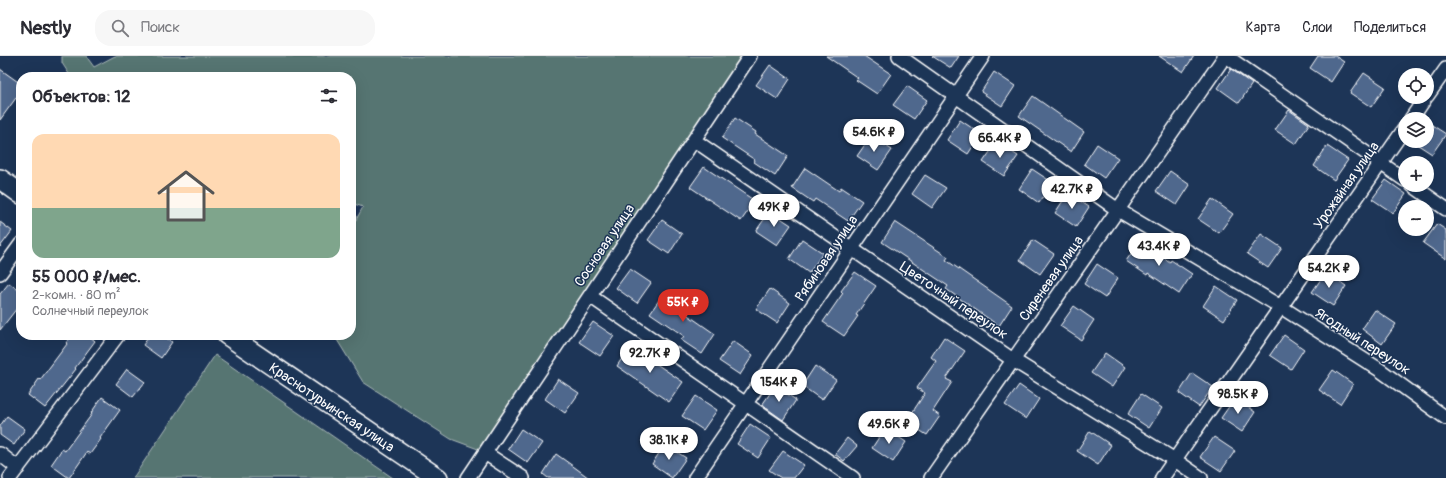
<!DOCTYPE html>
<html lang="ru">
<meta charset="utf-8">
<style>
:root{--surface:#fff;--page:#f7f7f7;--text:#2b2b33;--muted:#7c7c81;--line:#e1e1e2;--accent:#d93025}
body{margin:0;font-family:Pangolin,sans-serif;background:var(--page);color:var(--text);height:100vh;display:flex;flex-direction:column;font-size:15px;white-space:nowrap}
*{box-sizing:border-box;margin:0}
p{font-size:13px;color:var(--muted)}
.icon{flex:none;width:22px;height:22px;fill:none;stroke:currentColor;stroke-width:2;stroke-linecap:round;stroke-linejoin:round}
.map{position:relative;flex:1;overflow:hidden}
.details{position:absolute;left:16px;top:16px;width:340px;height:268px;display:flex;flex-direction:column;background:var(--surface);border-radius:16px;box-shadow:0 4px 16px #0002}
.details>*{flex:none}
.tools{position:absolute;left:1398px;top:12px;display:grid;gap:8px}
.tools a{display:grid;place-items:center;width:36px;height:36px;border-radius:50%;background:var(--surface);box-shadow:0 4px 16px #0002;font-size:20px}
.price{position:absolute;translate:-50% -34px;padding:0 9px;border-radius:14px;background:#fff;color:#222;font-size:13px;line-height:26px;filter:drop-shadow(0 1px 2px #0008)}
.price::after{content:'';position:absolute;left:50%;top:24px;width:12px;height:9px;margin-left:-6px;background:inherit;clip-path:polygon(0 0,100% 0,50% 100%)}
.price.selected{background:var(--accent);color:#fff}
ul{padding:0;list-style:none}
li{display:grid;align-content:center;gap:8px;height:212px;padding:0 16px}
li span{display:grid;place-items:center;height:124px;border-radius:12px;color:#555}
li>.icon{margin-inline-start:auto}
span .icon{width:72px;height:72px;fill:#fffc;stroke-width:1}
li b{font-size:17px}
h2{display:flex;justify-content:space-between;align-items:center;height:48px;padding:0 16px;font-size:17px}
header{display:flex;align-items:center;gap:24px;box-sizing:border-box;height:56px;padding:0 20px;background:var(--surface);border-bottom:1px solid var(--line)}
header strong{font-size:19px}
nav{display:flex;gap:22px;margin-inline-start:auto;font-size:14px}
.search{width:280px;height:36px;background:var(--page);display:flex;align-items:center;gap:10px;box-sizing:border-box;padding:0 14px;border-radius:16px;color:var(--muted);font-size:15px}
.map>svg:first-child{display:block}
.green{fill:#577472;stroke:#abbab8}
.building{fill:#4f678d;stroke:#fff}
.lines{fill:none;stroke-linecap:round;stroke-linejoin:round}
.street-casing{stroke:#fff;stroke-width:16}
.secondary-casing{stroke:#fff;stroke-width:22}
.street{stroke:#1d3557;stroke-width:13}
.secondary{stroke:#1d3557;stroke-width:19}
.labels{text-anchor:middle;stroke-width:3;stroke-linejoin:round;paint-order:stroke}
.street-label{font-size:14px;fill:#fff;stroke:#1d3557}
</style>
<header>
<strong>Nestly</strong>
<div class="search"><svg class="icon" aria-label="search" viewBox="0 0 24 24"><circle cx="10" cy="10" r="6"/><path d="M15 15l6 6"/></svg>Поиск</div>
<nav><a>Карта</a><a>Слои</a><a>Поделиться</a></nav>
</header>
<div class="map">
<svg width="1446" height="422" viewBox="0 0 1446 422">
<rect width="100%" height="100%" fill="#1d3557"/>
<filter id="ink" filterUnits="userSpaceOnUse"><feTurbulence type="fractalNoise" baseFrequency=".025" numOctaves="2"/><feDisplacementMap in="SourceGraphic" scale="8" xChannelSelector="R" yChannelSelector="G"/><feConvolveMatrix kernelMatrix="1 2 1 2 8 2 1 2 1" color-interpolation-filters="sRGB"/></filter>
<g filter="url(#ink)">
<!-- green -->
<path class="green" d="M62,0h24l8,11 21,-11h630l-259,384 -8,9 -27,-10 -88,-57 -29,-47h17v-106l12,-22 -12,-4v-126h-280l-9,-14z
M215,299l178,123h-260z"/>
<!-- building -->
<path class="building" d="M826,0h38l27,18 -14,20 -21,-14 2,-2z
M932,0h27l-8,12z
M1159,0h35l-11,16z
M1318,0h17l9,6 -13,20 -21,-14z
M770,9l20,14 -13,20 -21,-14z
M0,13l21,15v7l-21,29z
M1231,13l21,15 -13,19 -21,-15z
M994,16l21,14 -13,20 -21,-14z
M1364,17l21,14 -14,20 -21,-14z
M907,30l20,14 -13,19 -21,-14z
M1033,40l51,36 -13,20 -52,-36z
M1289,54l20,14 -13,20 -21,-14z
M735,62l21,14 -1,2 33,22 -13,20 -21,-14 1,-2 -33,-22z
M960,64l21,14 -13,20 -21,-14z
M1427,66l19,12 -14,20 -20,-13h15z
M871,80l21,14 -14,20 -21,-14z
M997,86l21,14 -14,20 -21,-14z
M1097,88l21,14 -14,20 -20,-14z
M1327,90l21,14 -14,20 -20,-14z
M704,111l51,34 -14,20 -51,-34z
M805,112l34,23 2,-4 21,14 -14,20 -33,-22 -2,3 -21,-14z
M1032,113l21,14 -14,20 -20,-14z
M1170,115l20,14 -13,20 -21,-14z
M925,119l21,13 -14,20 -20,-14z
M1386,124l20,14 -13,19 -21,-14z
M1068,137l21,14 -13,20 -21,-14z
M1212,143l21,15 -14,19 -21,-14z
M770,155l21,14 -14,20 -21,-14z
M662,164l20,14 -13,20 -21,-14z
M0,166l12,9 -12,16z
M895,166l53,35 -2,3 66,46 -13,20 -53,-37 2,-3 -66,-44z
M1437,168l9,6v29l-23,-16z
M1261,178l21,14 -14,20 -21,-14z
M802,183l21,14 -14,20 -20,-14z
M1033,184l21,14 -14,20 -20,-14z
M1140,185l30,21 1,-2 21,14 -13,20 -31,-21 -1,2 -21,-14z
M1097,208l21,14 -13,20 -21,-14z
M630,213l21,14 -14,20 -21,-15z
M855,216l21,14 -20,29 2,1 -14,20 -21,-14 20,-29 -2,-2z
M1326,216l20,14 -13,20 -21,-14z
M9,227l12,9v11l-21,27v-36z
M1216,230l21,14 -13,20 -21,-14z
M770,233l20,14 -13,20 -21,-14z
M664,237l20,14 -2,4 33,23 -13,20 -21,-14 3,-4 -34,-23z
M1074,250l20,14 -13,20 -21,-14z
M1375,254l21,14 -14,20 -20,-15z
M593,266l21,14 -14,20 -21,-14z
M72,279h16l7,6 -20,27 1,1 -31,39 -17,-13 11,-16 1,1 27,-36 -1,-1z
M150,279h12l10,7 -11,16 -18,-13z
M1284,279l20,14 -13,20 -21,-14z
M944,281l21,14 -19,28 6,3 -19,29 7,5 -13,19 -21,-13 19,-29 -8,-5 19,-27 -5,-4z
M733,285l20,14 -13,20 -21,-14z
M630,290l53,36 -14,20 -52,-36z
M1105,297l20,14 -13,20 -21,-14z
M815,310l21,14 -14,20 -20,-14z
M127,313l18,13 -12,15 -17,-13z
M1333,314l20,14 -13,20 -21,-14z
M1192,317l21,14 -14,20 -20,-14z
M558,323l21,14 -14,20 -20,-14z
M1019,329l20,14 -13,20 -21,-14z
M775,330l21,14 -13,20 -21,-15z
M1141,338l21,14 -13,20 -21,-14z
M696,340l21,14 -14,20 -21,-14z
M102,341l18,13 -20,28 1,1 -11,15 -3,-2 -18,26 -18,-13 11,-16 3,2 27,-37 -1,-1z
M1235,342l20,14 -13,20 -21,-14z
M7,360l18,13 -11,16 -14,-10v-9z
M750,368l21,14 -13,20 -21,-14z
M885,372l21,14 -13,20 -21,-14z
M521,373l21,14 -14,20 -20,-14z
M1090,375l21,14 -13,20 -21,-14z
M1214,381l21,14 -14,20 -21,-14z
M847,382l10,8 -13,15 -9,-7z
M665,388l21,14 -14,20 -20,-14z
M783,395l21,14 -10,13h-13l-12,-8z
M556,398l21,15 12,9h-41l-5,-4z"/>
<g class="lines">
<!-- street casing -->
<g class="street-casing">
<path id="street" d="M899,0l219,154 163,97 99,63 66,48
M1226,0l179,124
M1427,40l19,-27
M1411,63l15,-22
M694,84l319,220 162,100 26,18
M1412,129l34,24
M0,217l21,-29
M590,240l263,182
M485,397l38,25
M0,398l18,14
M10,422l108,-143
M468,422l282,-422
M695,422l288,-422
M931,422l294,-422
M1162,422l243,-350"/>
</g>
<!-- secondary casing -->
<g class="secondary-casing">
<path id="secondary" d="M0,123l21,15
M227,279l211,143"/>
</g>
<!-- street -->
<use href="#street" class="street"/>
<!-- secondary -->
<use href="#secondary" class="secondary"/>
</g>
</g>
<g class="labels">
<!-- street labels -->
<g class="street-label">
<text transform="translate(1346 129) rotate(-55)" y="5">Урожайная улица</text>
<text transform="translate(604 189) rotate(-56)" y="5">Сосновая улица</text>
<text transform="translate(826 202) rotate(-56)" y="5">Рябиновая улица</text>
<text transform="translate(1051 222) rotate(-55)" y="5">Сиреневая улица</text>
<text transform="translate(954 244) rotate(34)" y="5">Цветочный переулок</text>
<text transform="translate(1363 285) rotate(33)" y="5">Ягодный переулок</text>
<text transform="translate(332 351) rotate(34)" y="5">Краснотурьинская улица</text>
</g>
</g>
</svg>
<div class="tools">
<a><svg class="icon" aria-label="locate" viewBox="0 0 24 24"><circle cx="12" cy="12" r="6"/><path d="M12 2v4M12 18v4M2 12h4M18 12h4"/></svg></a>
<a><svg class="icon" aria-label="layers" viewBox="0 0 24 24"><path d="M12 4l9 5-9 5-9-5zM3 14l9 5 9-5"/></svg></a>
<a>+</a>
<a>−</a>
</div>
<b class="price" style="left:874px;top:97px">54.6K ₽</b>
<b class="price" style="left:1000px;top:103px">66.4K ₽</b>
<b class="price" style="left:1072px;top:154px">42.7K ₽</b>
<b class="price" style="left:774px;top:172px">49K ₽</b>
<b class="price" style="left:1159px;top:211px">43.4K ₽</b>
<b class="price" style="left:1329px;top:233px">54.2K ₽</b>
<b class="price selected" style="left:683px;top:267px">55K ₽</b>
<b class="price" style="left:650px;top:318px">92.7K ₽</b>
<b class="price" style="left:779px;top:347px">154K ₽</b>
<b class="price" style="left:1238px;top:359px">98.5K ₽</b>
<b class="price" style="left:889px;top:389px">49.6K ₽</b>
<b class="price" style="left:669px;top:405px">38.1K ₽</b>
<section class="details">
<h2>Объектов: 12<svg class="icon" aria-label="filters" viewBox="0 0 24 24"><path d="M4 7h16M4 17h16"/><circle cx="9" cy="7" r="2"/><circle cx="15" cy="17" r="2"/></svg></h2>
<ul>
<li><span style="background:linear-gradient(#ffd9b3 60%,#7fa58c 0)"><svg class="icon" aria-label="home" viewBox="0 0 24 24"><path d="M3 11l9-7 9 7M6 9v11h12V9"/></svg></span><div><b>55 000 ₽/мес.</b><p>2-комн. · 80 m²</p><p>Солнечный переулок</p></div></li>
</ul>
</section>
</div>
